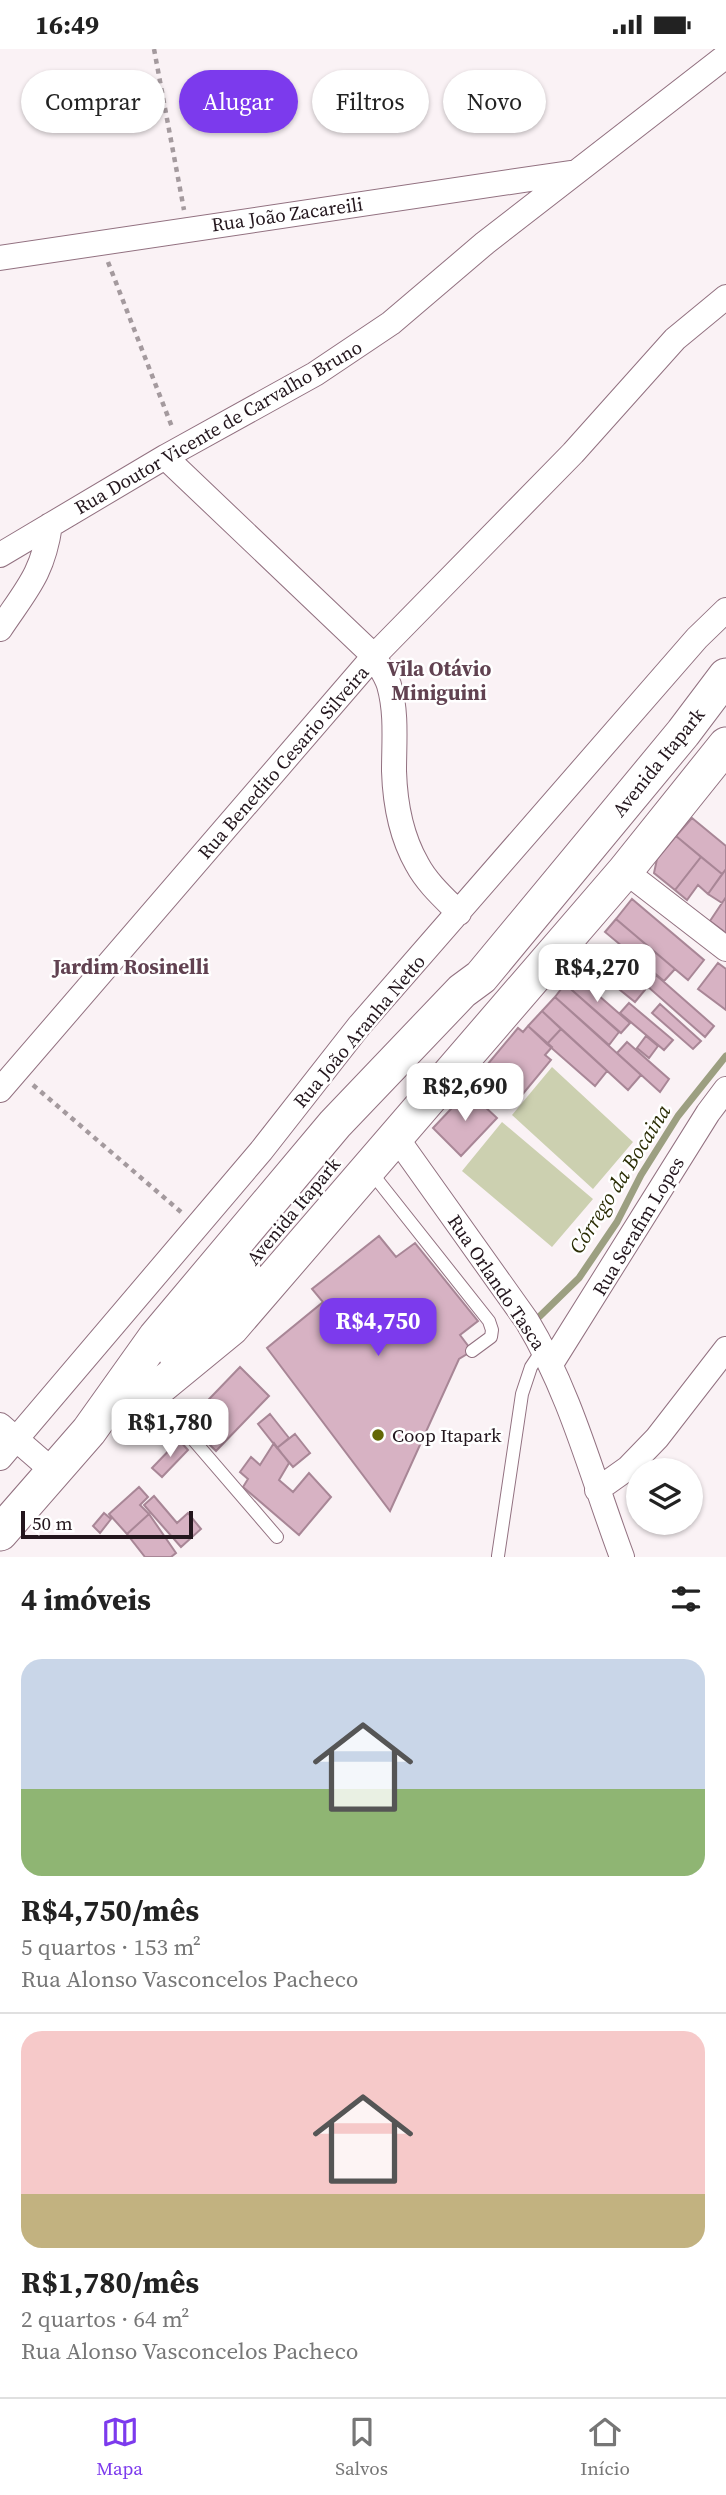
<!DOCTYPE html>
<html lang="pt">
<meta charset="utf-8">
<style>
:root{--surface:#fff;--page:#f2f2f2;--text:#222;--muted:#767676;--line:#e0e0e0;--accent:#7c3aed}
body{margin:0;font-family:"Source Serif 4",serif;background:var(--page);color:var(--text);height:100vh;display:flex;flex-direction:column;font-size:26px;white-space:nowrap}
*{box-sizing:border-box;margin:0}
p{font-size:23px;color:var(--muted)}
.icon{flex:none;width:38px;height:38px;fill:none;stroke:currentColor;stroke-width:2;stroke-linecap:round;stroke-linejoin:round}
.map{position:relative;height:1508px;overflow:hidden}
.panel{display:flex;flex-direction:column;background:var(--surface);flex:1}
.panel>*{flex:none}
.guide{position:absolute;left:21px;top:21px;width:684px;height:63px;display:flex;gap:14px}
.buttons{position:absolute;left:626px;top:1409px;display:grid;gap:14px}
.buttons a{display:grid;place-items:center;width:77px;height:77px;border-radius:50%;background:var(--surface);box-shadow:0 2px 5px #0004;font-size:35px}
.scale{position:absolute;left:21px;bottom:18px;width:172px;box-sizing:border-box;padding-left:7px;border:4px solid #23161d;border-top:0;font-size:19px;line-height:24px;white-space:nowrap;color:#23161d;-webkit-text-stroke:5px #fff;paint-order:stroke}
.price{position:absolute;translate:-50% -60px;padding:0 16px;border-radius:14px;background:#fff;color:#222;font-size:23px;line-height:46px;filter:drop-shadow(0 2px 4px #0008)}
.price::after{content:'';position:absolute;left:50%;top:42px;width:21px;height:16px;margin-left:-10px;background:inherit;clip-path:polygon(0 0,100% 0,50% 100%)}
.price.on{background:var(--accent);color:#fff}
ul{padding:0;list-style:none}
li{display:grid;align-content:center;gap:14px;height:371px;padding:0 21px}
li+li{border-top:2px solid var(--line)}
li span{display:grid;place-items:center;height:217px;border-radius:21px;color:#555}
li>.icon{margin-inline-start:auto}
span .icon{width:126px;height:126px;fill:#fffc;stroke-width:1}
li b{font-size:30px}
h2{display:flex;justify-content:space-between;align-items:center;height:84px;padding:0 21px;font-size:30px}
.chip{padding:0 24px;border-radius:32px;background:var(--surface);box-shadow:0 2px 5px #0004;font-size:24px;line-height:63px}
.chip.on{background:var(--accent);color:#fff}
.status{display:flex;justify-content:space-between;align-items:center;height:49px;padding:0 35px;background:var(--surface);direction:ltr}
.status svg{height:19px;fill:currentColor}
.dock{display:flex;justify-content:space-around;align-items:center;height:98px;border-top:2px solid var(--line);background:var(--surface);font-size:19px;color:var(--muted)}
.dock a{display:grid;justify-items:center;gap:4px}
.dock .on{color:var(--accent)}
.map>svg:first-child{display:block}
.green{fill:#ccd0b0}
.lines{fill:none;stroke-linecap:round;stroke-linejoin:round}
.stream{stroke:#9c9f81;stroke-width:7}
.building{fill:#d7b2c3;stroke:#a88696;stroke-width:2}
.lane-casing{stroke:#927180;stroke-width:14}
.street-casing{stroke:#927180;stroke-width:26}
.secondary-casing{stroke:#927180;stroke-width:37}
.path{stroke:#a49a9e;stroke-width:4.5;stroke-dasharray:5 5;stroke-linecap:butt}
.lane{stroke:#fff;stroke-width:12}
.street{stroke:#fff;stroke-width:24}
.secondary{stroke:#fff;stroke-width:35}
.poi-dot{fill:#636705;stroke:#fff;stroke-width:2.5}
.labels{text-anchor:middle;stroke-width:5;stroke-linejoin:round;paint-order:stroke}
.street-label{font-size:19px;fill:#23161d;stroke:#fff}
.poi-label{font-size:19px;fill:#23161d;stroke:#fff;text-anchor:start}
.neighbourhood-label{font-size:21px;font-weight:bold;fill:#614251;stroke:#fff}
.water-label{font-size:21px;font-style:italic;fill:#2c2e06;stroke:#fff}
</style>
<div class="status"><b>16:49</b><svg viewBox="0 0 49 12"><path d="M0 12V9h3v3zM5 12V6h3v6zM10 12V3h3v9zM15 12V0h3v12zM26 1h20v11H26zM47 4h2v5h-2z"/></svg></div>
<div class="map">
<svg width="726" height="1508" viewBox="0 0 726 1508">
<rect width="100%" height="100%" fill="#faf2f5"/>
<!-- green -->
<path class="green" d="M552,1018l81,75 -40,47 -81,-74z
M502,1073l91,77 -41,48 -90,-76z"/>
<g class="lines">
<!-- stream -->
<path class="stream" d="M540,1267l39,-38 38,-56 24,-47 37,-59 48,-60"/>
</g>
<!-- building -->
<path class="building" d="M692,769l34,28v23l-4,5 -46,-38z
M676,787l25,21 -26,33 -21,-17 3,-14z
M701,808l21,17 -14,20 -10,-9 -11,15 -12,-10z
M726,820v28l-4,6 -14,-9z
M726,848v36l-16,-12z
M632,850l72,61 -16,20 -72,-61z
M616,870l59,50 -11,12 -59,-49z
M593,899l52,42 -10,12 -52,-42z
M718,914l8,6v41l-28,-21z
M574,925l56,49 -9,10 -56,-49z
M656,926l58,51 -9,11 -58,-51z
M565,935l54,48 -10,13 -54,-48z
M555,948l86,78 -13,15 -86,-79z
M629,954l44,37 -9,10 -44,-37z
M660,955l41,37 -8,8 -41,-36z
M542,962l19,18 -14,15 -19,-18z
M528,977l24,21 -7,8 6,5 -34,41 -35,-30 36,-43 5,4z
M561,980l46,42 -12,15 -48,-42z
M646,987l12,10 -9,12 -12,-10z
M627,993l42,37 -9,13 -43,-39z
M468,1042l29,27 -36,38 -28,-28z
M379,1187l17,21 19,-14 63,78 -18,14 12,16 -13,8 -69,152 -123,-163 56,-46 -11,-13z
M240,1318l29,29 -53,55 -29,-29z
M270,1365l19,24 -12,10 -19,-24z
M295,1385l15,19 -17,14 -16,-19z
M179,1391l9,10 -26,27 -10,-9z
M274,1394l15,20 -10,17 14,12 16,-19 22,24 -32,38 -56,-48 5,-8 -8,-7 11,-15 9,8z
M139,1438l9,10 -8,8 9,9 -22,20 -18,-20z
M154,1447l23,27 11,-10 13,16 -20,18 -37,-42z
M104,1464l7,6 -11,14 -7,-7z
M149,1465l27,39 -5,4h-26l-18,-23z"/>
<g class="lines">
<!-- lane casing -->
<g class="lane-casing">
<path id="lane" d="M371,1123l118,149 3,9 -1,7 -19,14
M153,1344l124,144
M498,1507l24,-162 9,-27 12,-18"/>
</g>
<!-- street casing -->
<g class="street-casing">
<path id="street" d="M0,209l570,-85
M165,408l209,199c5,10 12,19 15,29 8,28 5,57 5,86 1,32 7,65 23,93 10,19 27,34 42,49
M0,506l165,-98 150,-83 76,-51 94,-80 241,-187
M0,580c26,-39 43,-55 50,-104
M625,822l101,78
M0,1041l374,-434 199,-203 102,-114 51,-42
M396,1088l131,184c44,73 65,156 95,236
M551,1315l157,-251 18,-24
M0,1376l54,47
M0,1409l261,-307 98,-125 338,-388 29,-28
M597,1441l31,-22 29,-30 69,-89"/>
</g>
<!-- secondary casing -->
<g class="secondary-casing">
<path id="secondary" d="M176,1305l67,-84
M114,1363l39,-20 78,-64 394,-457 101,-126
M0,1484l89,-102 67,-94 179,-213 127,-133 19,-14 202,-244 43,-57"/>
</g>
<!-- path -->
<path class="path" d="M154,0l30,161
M108,213l64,165
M33,1036l148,127"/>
<!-- lane -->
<use href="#lane" class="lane"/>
<!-- street -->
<use href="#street" class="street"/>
<!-- secondary -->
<use href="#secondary" class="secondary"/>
</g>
<!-- markers -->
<circle class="poi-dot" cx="378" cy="1386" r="7"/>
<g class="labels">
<!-- street labels -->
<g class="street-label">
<text transform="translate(287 165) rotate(-8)" y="7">Rua João Zacareili</text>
<text transform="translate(218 378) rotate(-30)" y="7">Rua Doutor Vicente de Carvalho Bruno</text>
<text transform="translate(283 713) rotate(-49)" y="7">Rua Benedito Cesario Silveira</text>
<text transform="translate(658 713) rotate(-51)" y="7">Avenida Itapark</text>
<text transform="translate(359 982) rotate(-50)" y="7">Rua João Aranha Netto</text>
<text transform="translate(293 1162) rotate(-50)" y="7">Avenida Itapark</text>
<text transform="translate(638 1177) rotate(-59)" y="7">Rua Serafim Lopes</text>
<text transform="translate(497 1233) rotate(56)" y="7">Rua Orlando Tasca</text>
</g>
<!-- poi labels -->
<g class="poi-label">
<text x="392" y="1393">Coop Itapark</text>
</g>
<!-- neighbourhood labels -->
<g class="neighbourhood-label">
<text x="439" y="627">Vila Otávio<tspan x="439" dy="24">Miniguini</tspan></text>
<text x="131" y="925">Jardim Rosinelli</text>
</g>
<!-- water labels -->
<g class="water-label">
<text transform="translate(620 1130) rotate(-58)" y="7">Córrego da Bocaina</text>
</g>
</g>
</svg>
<div class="buttons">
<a><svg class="icon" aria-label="layers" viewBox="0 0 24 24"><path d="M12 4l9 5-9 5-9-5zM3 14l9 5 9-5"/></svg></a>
</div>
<div class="scale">50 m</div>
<b class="price" style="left:597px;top:955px">R$4,270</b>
<b class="price" style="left:465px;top:1074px">R$2,690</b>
<b class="price on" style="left:378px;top:1309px">R$4,750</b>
<b class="price" style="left:170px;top:1410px">R$1,780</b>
<div class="guide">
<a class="chip">Comprar</a>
<a class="chip on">Alugar</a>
<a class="chip">Filtros</a>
<a class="chip">Novo</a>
</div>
</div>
<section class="panel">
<h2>4 imóveis<svg class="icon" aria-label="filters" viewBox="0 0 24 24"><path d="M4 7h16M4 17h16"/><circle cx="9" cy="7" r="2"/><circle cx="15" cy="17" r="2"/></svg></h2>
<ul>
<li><span style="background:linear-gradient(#c9d6e8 60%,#8fb573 0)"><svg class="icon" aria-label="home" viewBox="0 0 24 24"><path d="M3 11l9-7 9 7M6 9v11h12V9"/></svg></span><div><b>R$4,750/mês</b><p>5 quartos · 153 m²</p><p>Rua Alonso Vasconcelos Pacheco</p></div></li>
<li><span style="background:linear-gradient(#f6c9c9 75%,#c2b280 0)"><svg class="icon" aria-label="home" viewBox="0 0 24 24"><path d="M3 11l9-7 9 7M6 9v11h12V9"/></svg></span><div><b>R$1,780/mês</b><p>2 quartos · 64 m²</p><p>Rua Alonso Vasconcelos Pacheco</p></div></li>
</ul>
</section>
<nav class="dock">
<a class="on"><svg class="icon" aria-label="map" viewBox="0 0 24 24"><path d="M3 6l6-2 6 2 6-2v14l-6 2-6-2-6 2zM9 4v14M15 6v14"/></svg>Mapa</a>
<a><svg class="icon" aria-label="saved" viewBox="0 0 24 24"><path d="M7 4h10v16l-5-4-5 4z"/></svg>Salvos</a>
<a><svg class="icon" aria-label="home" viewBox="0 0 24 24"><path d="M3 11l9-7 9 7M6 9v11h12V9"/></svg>Início</a>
</nav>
